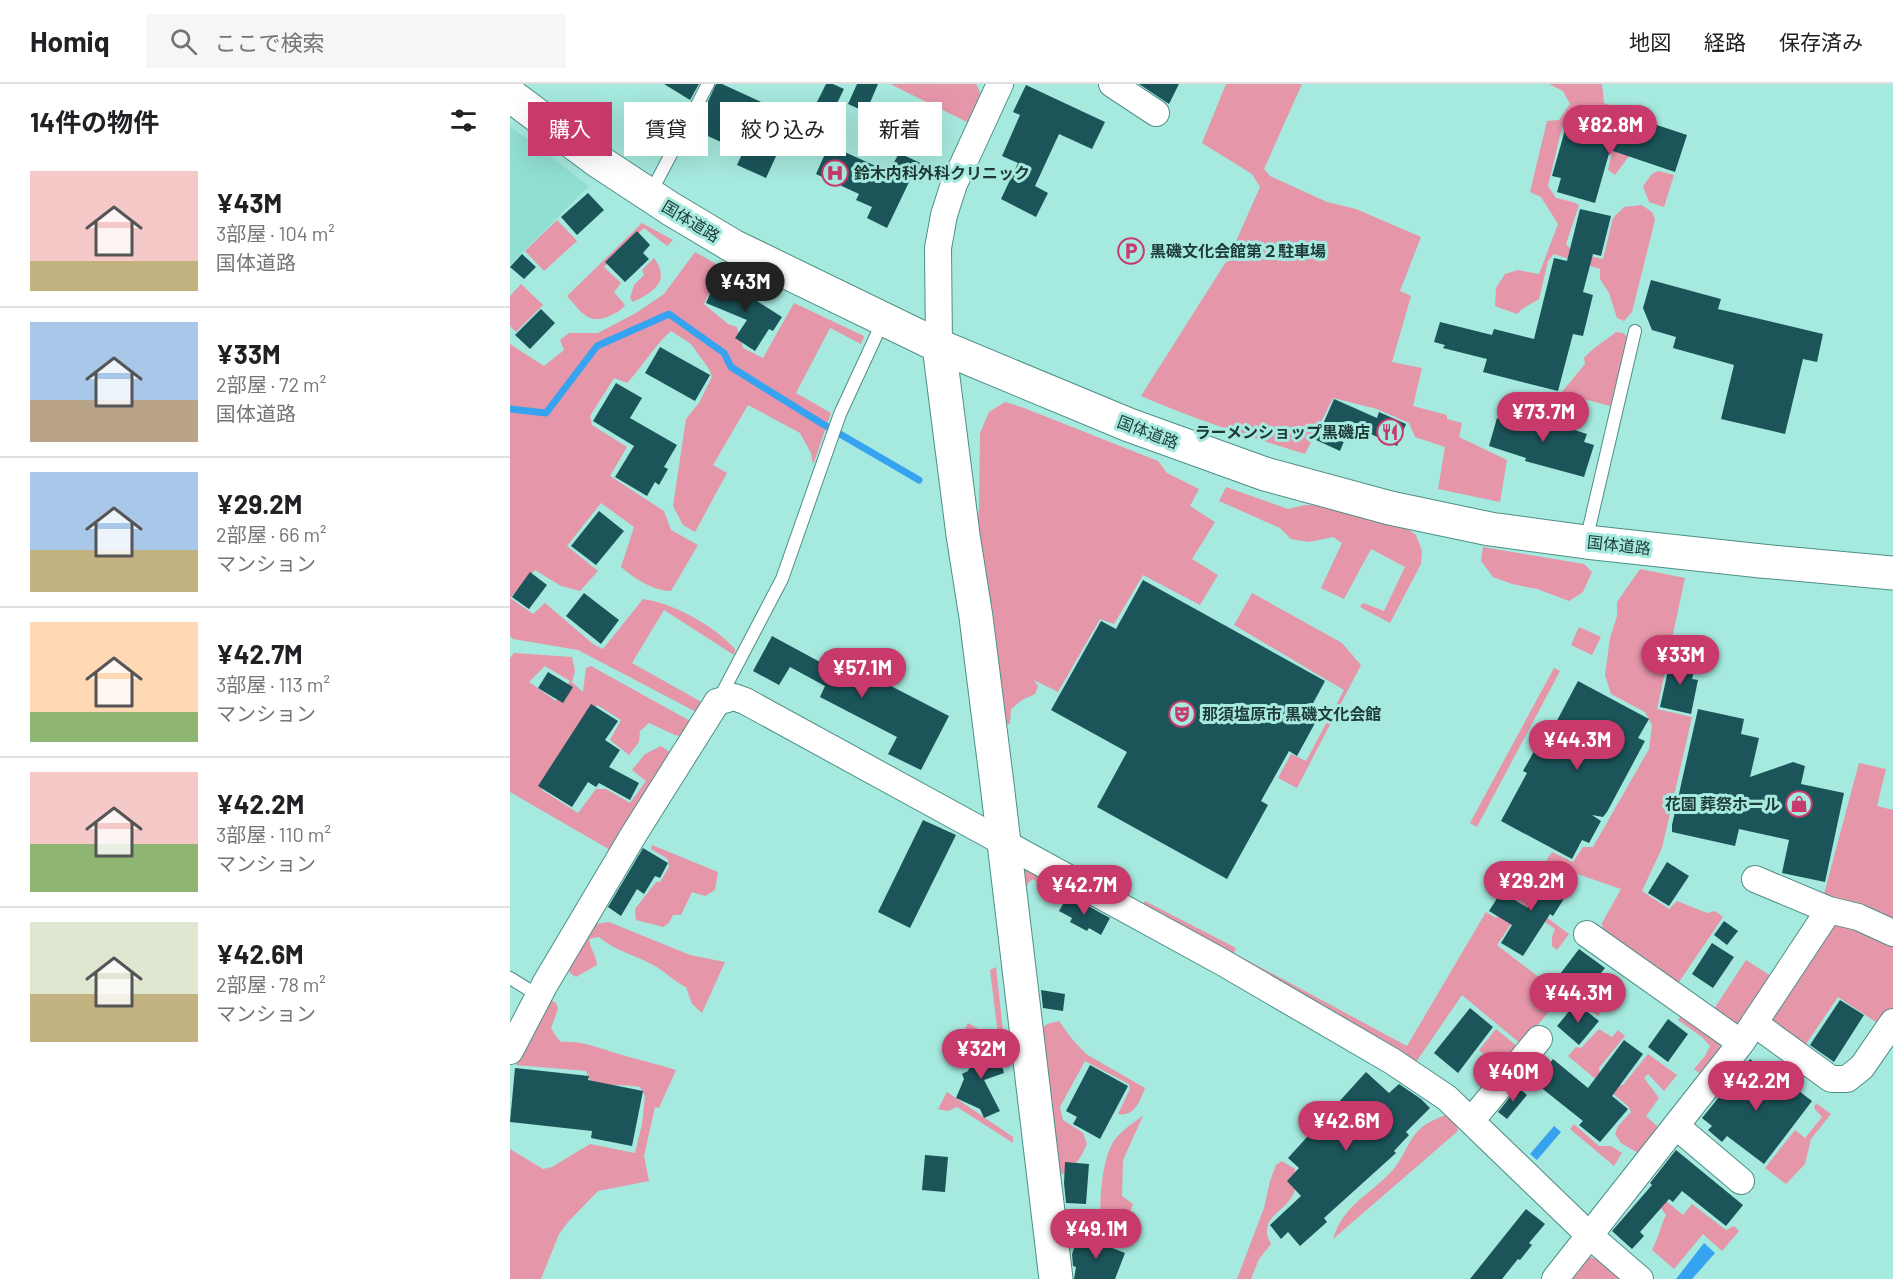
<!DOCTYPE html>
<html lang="ja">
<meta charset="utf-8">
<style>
:root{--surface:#fff;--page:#f6f6f6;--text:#202124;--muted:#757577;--line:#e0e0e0;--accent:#c73a6b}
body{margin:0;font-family:Barlow,"Noto Sans JP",sans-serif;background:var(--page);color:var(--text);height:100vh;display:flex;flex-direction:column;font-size:22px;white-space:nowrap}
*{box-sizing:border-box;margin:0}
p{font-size:20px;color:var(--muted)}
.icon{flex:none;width:33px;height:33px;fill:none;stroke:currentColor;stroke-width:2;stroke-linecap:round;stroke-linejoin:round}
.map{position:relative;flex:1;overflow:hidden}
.side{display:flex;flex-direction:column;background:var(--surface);width:510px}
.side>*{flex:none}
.top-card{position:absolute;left:18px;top:18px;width:570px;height:54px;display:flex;gap:12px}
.price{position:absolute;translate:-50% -51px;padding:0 14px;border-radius:21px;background:var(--accent);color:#fff;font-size:20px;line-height:39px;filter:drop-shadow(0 2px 3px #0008)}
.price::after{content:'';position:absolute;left:50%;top:36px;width:18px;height:14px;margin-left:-9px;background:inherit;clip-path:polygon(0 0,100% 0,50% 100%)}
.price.active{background:#222;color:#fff}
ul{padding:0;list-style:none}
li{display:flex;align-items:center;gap:18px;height:150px;padding:0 30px}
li+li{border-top:2px solid var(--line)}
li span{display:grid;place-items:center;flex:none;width:168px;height:120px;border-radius:0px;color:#555}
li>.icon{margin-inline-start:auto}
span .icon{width:72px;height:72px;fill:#fffc;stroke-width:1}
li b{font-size:26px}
h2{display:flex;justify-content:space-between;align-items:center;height:72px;padding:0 30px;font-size:26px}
.tag{padding:0 21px;border-radius:0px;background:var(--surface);box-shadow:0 6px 24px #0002;font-size:21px;line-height:54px}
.tag.active{background:var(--accent);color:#fff}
header{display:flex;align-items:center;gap:36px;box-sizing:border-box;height:84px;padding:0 30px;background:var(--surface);border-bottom:2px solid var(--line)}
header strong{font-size:28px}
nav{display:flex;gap:33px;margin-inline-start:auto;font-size:21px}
.search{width:420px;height:54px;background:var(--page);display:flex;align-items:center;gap:15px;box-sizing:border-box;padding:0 21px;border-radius:0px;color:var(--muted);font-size:22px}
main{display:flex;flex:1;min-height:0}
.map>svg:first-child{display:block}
.built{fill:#91dfd3}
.green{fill:#e696a9;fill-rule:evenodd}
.water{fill:#36a3f0}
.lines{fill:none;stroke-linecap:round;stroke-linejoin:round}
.stream{stroke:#36a3f0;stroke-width:7}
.building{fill:#1b555a}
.lane-casing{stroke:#4e8f86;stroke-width:14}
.street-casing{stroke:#4e8f86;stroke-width:28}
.secondary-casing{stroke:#4e8f86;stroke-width:35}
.lane{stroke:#fff;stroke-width:12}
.street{stroke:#fff;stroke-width:26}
.secondary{stroke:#fff;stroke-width:33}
.labels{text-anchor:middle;stroke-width:6;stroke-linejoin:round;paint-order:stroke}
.poi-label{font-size:16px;font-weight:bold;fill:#1e3a36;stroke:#a6e9de;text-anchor:start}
.street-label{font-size:16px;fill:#1e3a36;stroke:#a6e9de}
</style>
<header>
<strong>Homiq</strong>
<div class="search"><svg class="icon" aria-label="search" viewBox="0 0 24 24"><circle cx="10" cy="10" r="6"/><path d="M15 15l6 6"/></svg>ここで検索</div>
<nav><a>地図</a><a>経路</a><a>保存済み</a></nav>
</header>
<main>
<section class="side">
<h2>14件の物件<svg class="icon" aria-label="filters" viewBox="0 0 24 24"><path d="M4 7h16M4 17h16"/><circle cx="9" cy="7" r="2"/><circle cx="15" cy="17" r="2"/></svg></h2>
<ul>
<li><span style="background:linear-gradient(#f6c9c9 75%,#c2b280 0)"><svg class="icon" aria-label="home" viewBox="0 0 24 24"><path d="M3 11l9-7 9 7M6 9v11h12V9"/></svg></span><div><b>¥43M</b><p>3部屋 · 104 m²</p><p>国体道路</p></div></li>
<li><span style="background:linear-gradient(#a9c7e8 65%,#b9a48a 0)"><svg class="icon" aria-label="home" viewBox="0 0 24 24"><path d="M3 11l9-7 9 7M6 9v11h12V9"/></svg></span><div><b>¥33M</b><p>2部屋 · 72 m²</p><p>国体道路</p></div></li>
<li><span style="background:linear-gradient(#a9c7e8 65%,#c2b280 0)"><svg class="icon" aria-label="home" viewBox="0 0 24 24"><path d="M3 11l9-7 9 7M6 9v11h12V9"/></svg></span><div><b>¥29.2M</b><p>2部屋 · 66 m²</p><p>マンション</p></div></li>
<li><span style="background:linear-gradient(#ffd9b3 75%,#8fb573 0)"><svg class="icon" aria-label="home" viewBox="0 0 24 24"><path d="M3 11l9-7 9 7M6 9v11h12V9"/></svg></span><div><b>¥42.7M</b><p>3部屋 · 113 m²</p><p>マンション</p></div></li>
<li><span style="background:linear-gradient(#f6c9c9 60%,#8fb573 0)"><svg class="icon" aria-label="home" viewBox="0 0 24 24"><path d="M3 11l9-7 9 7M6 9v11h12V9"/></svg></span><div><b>¥42.2M</b><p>3部屋 · 110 m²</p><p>マンション</p></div></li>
<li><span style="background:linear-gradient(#dfe7d0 60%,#c2b280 0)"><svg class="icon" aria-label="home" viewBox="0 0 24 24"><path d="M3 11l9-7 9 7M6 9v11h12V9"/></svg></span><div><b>¥42.6M</b><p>2部屋 · 78 m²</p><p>マンション</p></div></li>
</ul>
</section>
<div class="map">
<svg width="1383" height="1195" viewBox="0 0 1383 1195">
<rect width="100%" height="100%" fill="#a6e9de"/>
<!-- built -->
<path class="built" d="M0,42l79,60 -79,79z"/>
<!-- green -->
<path class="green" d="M380,0h86c9,15 3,25 -3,41z
M716,0h76l-38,85 6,7 57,26 29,7 65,28 -21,54 11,5 -19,66 30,6 -9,38 34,9v4l15,4 -3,14 48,23 -7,42 -62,-13 7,-42 -30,-10 -6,-14 -32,-14 -44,-11 -28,56c-55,-17 -111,-35 -164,-58l88,-139 31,-70 -8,-13 -50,-31z
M1039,0h53l2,19 42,14 -8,27 -23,31 -7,-5 7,-29 -6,-8 -37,-13 -10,7 -14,59 8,12 17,4 6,3 -13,39 7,8 30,7 10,-41 11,-11 18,-2 10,7 3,8 -23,92 -8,9 -7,-3 -8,-25 -9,-14v-10l-46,-15 -6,7 -9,38 -17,10 -5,5 -22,-8 1,-18 9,-14 13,-4 21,4 19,-50 -17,-27 -11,-5 17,-71 12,-1 11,-16 -7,-13z
M1148,87l16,4 -10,32 -15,-5 -6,-16 9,-12z
M47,136l20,21 -33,30 -19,-20z
M132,139l31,17 -6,6 -23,-18 -40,39 17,16 -7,9 11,13c-4,6 -9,8 -16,11 -21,10 -29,-6 -42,-20z
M185,168l61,34 -3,6 -35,-18 -14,30 24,20 9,3 6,21 20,10 31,-55 70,33 -3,8 -31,-16 -34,65 35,20 -18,52 -2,-12 -11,-20 -52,-28 -35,60 14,8 -32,59 -12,-7 -10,-19 13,-87 13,-16 13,-26 -3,-8 -18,-25 -20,-13c-17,15 -28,35 -44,52l-13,-5 -24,38 2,9 35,22 -17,29 54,35 7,19 27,15 -27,46c-18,0 -37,-13 -50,-24l13,-40 -33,-24 -34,43 31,25 -18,20 -19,-5 -26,-16 -25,28 23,16 12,-11 48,41 10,5 40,-50c30,4 72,27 92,50l-1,6 -70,-45 -32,53 73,41 -5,10 -122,-64 -65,-11 -3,-3v-292l34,22 20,-16 -4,-10 9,-7h29l38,-20 28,-19z
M144,174c17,23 0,34 -21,44l-3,-4 4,-13 10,-10 -2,-5z
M11,200l22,21 -27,27 -6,-6v-30z
M1106,248l7,1 6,5 -19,68 -49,-13 24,-29 -1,-6c10,-11 21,-17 32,-26z
M495,318l19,6 134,53 9,12 32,16 -9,17 25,16 -23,37 26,16 -18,30 -57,-30 -29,49 -14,-5 -42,73 -24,-12 4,6 -3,8 -13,6 -11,9 -1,14 -11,7 -24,-192 4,-28 1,-77 9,-21z
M716,403l62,22 17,-4h15l82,20 14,10 6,16 -1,13 -31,59 -30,-16 3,-4 21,8 21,-44 -34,-18 -27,50 -23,-11 21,-45 -9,-6 -24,5 -18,-3 -11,-11 -61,-27z
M973,463l101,17 8,8 -9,20 -14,9 -32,-12 -25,-5 -19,-7 -12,-16z
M1130,485l45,9 -28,131 35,8 -30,131 -20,43 27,18 8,-8 30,12 8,-2 8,6 -46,68 -74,-53 -1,-9 19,-34 -70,-24 -25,37 43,32 -12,16 -5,-4v-9l3,-8 -32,-23 -26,39 66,51 -42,48 -59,-49 -48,70 -273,-158 4,-6 91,47 -2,5 173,93 79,-134 10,6 24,-32 7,2 25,-36 21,10 10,-15h10l56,-98 3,-24 -7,-13 -34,-18 -6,-19 5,-37 7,-22v-14z
M742,509l90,50 19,22 -64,123 -19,-10 13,-24 15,7 38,-71 -110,-65z
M1069,543l22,10 -9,18 -21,-10z
M4,569l58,4 3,14 -3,11 11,10 3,-24 5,-2 101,56 -8,15 -9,-2 -26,-12 -9,8 -1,11 -10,13 -19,-15 11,-20 -24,-15 -55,85 36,23 18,-24h10l24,14 16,-22 -14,-11 13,-16 16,-8 12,8 -61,97 -102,-59v-134zM35,582l25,15 -14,20 -27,-19z
M1044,584l6,3 -83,156 -7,-4z
M1349,679l27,6 -9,37 16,4v117l-20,-10 -14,-13 -35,-10z
M142,761l66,27 -3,18 -10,6 -13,-4 -11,23h-8l-4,8 -6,4 -27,-7 -1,-11 21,-27h4l9,-15 -1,-8 -17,-10z
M513,775l48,28 -9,14 -29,-22 -5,4 -3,9 -2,2z
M1331,834l52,23v68l-11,17 -44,-29 -32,47 -37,-25 62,-97z
M99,838l81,33 35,7 -23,51 -10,-9 -6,-17c-13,-6 -20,-15 -31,-21 -19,-11 -40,-15 -56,-29l-10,2c1,9 7,16 8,26l-21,12 -6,-4 -2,-9 21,-39z
M1236,876l28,18 -30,44 -16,3 -16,-13z
M486,883l9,82 -4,1 -37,-20 4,-7 26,15 4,-3 -8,-65z
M1092,896l15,11 -19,25 -14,-11z
M38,914l8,5 2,6 -7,19 4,7 6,7c21,-1 31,4 51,10 21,7 43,11 64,18l-17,38 -4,-1 -11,49 5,25 -51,10 -29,30 -10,13 -18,45h-31v-130l33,20 9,-2 38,-23 45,9 7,-29 3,-28 -5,-9c-17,-3 -32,-1 -49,-4l-5,-12 -70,-6 15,-24 1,-12z
M1172,930c15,10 39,20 39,39l-18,23 -9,-7 11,-13 5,-10 -8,-9 -24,-17z
M549,937l13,18 14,15 59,34c-5,14 -11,29 -27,26l12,-25 -1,-5 -44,-23 -25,46 3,13 20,13 4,11c-6,14 -15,29 -31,32l-17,-145 8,-7z
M986,945l21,17 -18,23 -16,-9 2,-4 -6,-6z
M1089,945l13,8 6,-7 7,6 -26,32 1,5 17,13 6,-1 25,-31 29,21 -13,16 -16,-17 -4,4 15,20 -13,18 13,12 -21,25 -17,-10 -6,-9 3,-8 13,-14 -2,-5 -61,-51 8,-9 5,1z
M437,1008l66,45v6l-56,-36 -9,4 -10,-2z
M1306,1019l15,11 -20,25 -6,25 -19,20 -21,-16 30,-38 10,8 17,-21 -8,-9z
M936,1031l10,10 2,6 -125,108c10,-34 38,-45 60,-69 11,-13 16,-32 28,-42 7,-6 16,-10 25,-13z
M633,1032l-20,44 -1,36 11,8 -14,40 -17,-12c-4,-23 -1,-78 15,-95 7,-8 17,-15 26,-21z
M1064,1040l25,22h12l11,7 -8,13 -44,-37z
M772,1077l13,8c0,6 1,18 -1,24 -9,20 -38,25 -23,51l-12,15 -8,20h-14l27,-71 6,-27 6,-16z
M1156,1117l17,14 9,-11 34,26 8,-4 5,5 -17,20 -19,-17 -29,35 -22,-19c6,-11 8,-23 14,-35l-5,-7z
M1080,1173l11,3 21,19h-53l12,-15z"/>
<!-- water -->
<path class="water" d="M1044,1042l7,6 -24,28 -7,-6z
M1194,1159l11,10 -23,26h-16z"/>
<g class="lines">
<!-- stream -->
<path class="stream" d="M0,325l36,4 51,-67 72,-32 55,39 7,14 90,56 98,57"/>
</g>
<!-- building -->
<path class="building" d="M154,0h35l-9,16z
M206,0h6l72,33 -28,61 -29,-13 6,-13 -44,-20 9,-22 -3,-2z
M316,0h7l11,5 -20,41 -17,-8z
M347,0h21l-12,28 -18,-8z
M629,0h40l-10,20z
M516,1l79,37 -13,27 -33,-15 -24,52 13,7 -12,24 -35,-18 17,-36 -16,-7 18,-41 -7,-3z
M1138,38l39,13 -12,37 -65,-22 -15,53 -38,-11 4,-14 -9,-2 15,-53 74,20z
M319,61l60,27 10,-19 30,14 -8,16 -10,-5 -24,50 -20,-10 5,-11 -16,-7 3,-6 -43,-20z
M78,109l16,17 -27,25 -16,-18z
M1070,125l31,7 -10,40 -8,-2 -10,38 10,3 -10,41 -10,-2 -15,57 -75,-19 4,-13 -44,-11 2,-3 -11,-3 6,-20 52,13 2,-6 40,10 20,-81 13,3z
M127,147l13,14 -7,8 6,6 -24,23 -20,-20z
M12,170l14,13 -12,12 -14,-12z
M206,196l22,9 44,28 -9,14 -4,-2 -14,22 -20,-13 12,-18 -41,-17z
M1141,196l70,19 -3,10 105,25 -6,28 -14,-3 -18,75 -64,-15 13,-54 -61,-17 3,-11 -24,-7 -9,-22z
M31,225l14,14 -25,26 -15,-14z
M150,263l50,28 -15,26 -50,-28z
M106,299l26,15 -12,20 47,27 -13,22 4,2 -9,16 -4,-3 -8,14 -32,-19 19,-31 -41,-25z
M824,315l43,19 2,-6 27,12 -9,22 -46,-21 -11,26 -24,-11z
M998,325l79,25 -3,8 10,3 -10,32 -59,-16 1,-3 -37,-12 8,-28 8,3z
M89,427l25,20 -28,34 -25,-19z
M20,488l17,13 -18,24 -17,-12z
M633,496l182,101 -15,28 10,5 -23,42 -8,-5 -28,50 7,4 -41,74 -130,-72 30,-55 -76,-42 50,-89 15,8z
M74,509l35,27 -18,24 -35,-28z
M262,552l48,26 5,-10 124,64 -28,54 -33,-16 9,-17 -77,-40 5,-11 -35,-19 -11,18 -26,-14z
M1161,573l25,5 -4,17 6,1 -7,34 -31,-7z
M38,588l25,15 -10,16 -25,-15z
M1068,597l71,38 -11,19 7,3 -38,71 -4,5 -11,-2 9,6 -12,22 -7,-3 -10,19 -71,-38 26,-48 -4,-2 24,-43 5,2z
M81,620l27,17 -13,19 15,10 -11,17 30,16 -9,17 -31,-17 -3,4 -8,-5 -16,25 -34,-21z
M1188,625l46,10 -3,15 18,4 -9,39 43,-15 12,4 -4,18 43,9 -19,89 -43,-9 7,-33 -50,-11 -4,17 -63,-14v-7z
M413,736l33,15 -46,93 -32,-16z
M133,764l25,15 -8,15 -5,-2 -11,18 -7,-5 -16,27 -13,-9z
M1157,778l22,14 -20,30 -21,-13z
M1044,785l20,14 -21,33 -3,-2 -27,42 -22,-13 11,-18 -23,-14 12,-19 27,16z
M558,811l42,23 -9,17 -12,-7 -2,3 -17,-9 2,-4 -13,-7z
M1214,837l14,10 -11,14 -13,-10z
M1202,859l22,14 -21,31 -21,-14z
M1069,865l26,19 -26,33 -25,-19z
M531,906l24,4 -2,17 -20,-3z
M1330,916l24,15 -30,47 -24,-17z
M1066,919l23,18 -20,24 -22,-19z
M960,924l23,19 -35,46 -24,-20z
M1158,935l20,15 -20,28 -20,-15z
M1114,956l19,14 -31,42 16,13 -28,33 -21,-17 4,-4 -49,-39 19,-23 35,29z
M471,958l16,8 7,23 -20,7 16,31 -16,7 -4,-9 -24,-11 8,-19 -2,-5 6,-3z
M1240,975l39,30 2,-4 21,16 -48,63 -37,-28 -5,6 -14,-12 4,-4 -10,-8z
M580,981l38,21 -28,53 -27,-15 4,-7 -11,-6z
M5,984l74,8 -1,4 55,11 -11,55 -41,-8 1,-7 -82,-9z
M856,988l23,21 10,-9 22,15 9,9 -24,24 3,3 -15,16 2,2 -72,65 3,4 -27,24 -12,-14 -7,7 -11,-14 31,-29 -14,-15 12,-13 -11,-10z
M1008,1003l9,8 -20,24 -9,-7z
M1166,1066l67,55 -17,21 -44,-35 -9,11 -4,-3 -29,33 4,4 -12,13 -20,-18 40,-46 -2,-2z
M415,1071l23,2 -3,35 -23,-2z
M555,1078l24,2 -3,40 -20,-1 -2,-20z
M1016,1125l19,15 -16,19 3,2 -12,15 -2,-1 -16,20h-32z
M569,1151l46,18 -10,26h-41l2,-12 -3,-1 -1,-12z"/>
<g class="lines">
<!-- lane casing -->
<g class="lane-casing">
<path id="lane" d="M140,110l58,-110
M1076,457l49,-210
M208,617l64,-122 58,-165 43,-93
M0,894l29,18"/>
</g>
<!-- street casing -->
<g class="street-casing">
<path id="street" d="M602,0l44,29
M429,262l-1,-98 6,-33 10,-31 46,-100
M1319,826l29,7 35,16
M1077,850l154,109
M1244,939l77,56h16l15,-12 31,-45
M0,967l35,-67 89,-150 83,-132 17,-5 11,4 477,261 170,99 55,37 142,137 51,44
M961,1037l68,-82
M1166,1042l65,55
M1045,1195l186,-236 88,-133 -74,-31"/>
</g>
<!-- secondary casing -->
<g class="secondary-casing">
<path id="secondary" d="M0,11l88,66 73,48 62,37 206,100 190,79 136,49 125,34 100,21 96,13 175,19 132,12
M429,262l24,189 13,82 21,167 59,495"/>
</g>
<!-- lane -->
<use href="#lane" class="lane"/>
<!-- street -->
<use href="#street" class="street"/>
<!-- secondary -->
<use href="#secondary" class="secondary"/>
</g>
<!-- icons -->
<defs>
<g id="hospital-ring" transform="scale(1.35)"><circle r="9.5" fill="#a6e9de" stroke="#c73a6b" stroke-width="1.5"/><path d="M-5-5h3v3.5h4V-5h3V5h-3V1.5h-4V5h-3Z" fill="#c73a6b"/></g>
<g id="parking-ring" transform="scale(1.35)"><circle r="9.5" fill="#a6e9de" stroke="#c73a6b" stroke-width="1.5"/><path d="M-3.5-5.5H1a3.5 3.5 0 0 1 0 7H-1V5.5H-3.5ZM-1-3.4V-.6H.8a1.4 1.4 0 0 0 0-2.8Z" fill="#c73a6b"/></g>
<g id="restaurant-ring" transform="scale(1.35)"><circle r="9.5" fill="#a6e9de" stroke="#c73a6b" stroke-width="1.5"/><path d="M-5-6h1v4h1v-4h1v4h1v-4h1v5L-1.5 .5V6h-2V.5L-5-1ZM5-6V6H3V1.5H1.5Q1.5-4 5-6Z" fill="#c73a6b"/></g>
<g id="theatre-ring" transform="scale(1.35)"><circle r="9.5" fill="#a6e9de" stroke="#c73a6b" stroke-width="1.5"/><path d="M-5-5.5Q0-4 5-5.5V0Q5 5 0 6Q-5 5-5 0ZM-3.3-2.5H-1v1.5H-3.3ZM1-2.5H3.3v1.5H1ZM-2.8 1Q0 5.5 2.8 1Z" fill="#c73a6b"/></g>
<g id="shop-ring" transform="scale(1.35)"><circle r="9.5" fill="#a6e9de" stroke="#c73a6b" stroke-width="1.5"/><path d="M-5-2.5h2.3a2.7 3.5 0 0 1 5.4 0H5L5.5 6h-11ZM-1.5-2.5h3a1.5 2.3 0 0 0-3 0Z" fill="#c73a6b"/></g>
</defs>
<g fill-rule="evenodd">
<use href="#hospital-ring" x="325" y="89"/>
<use href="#parking-ring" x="621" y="167"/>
<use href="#restaurant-ring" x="880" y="348"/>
<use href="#theatre-ring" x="672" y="630"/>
<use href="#shop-ring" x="1289" y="720"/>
</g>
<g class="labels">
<!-- poi labels -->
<g class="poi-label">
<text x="344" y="95">鈴木内科外科クリニック</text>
<text x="640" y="173">黒磯文化会館第２駐車場</text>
<text x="860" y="354" text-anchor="end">ラーメンショップ黒磯店</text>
<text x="692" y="636">那須塩原市 黒磯文化会館</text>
<text x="1270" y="726" text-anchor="end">花園 葬祭ホール</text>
</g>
<!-- street labels -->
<g class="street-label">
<text transform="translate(181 137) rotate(31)" y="6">国体道路</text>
<text transform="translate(638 348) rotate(21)" y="6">国体道路</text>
<text transform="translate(1109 461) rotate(6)" y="6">国体道路</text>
</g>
</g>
</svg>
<b class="price" style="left:1100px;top:72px">¥82.8M</b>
<b class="price active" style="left:235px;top:229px">¥43M</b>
<b class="price" style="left:1033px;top:359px">¥73.7M</b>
<b class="price" style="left:1170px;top:602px">¥33M</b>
<b class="price" style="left:352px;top:615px">¥57.1M</b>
<b class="price" style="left:1067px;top:687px">¥44.3M</b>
<b class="price" style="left:1021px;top:828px">¥29.2M</b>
<b class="price" style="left:574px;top:832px">¥42.7M</b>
<b class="price" style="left:1068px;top:940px">¥44.3M</b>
<b class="price" style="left:471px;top:996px">¥32M</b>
<b class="price" style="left:1003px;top:1019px">¥40M</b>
<b class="price" style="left:1246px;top:1028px">¥42.2M</b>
<b class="price" style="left:836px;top:1068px">¥42.6M</b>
<b class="price" style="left:586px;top:1176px">¥49.1M</b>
<div class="top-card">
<a class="tag active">購入</a>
<a class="tag">賃貸</a>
<a class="tag">絞り込み</a>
<a class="tag">新着</a>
</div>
</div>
</main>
